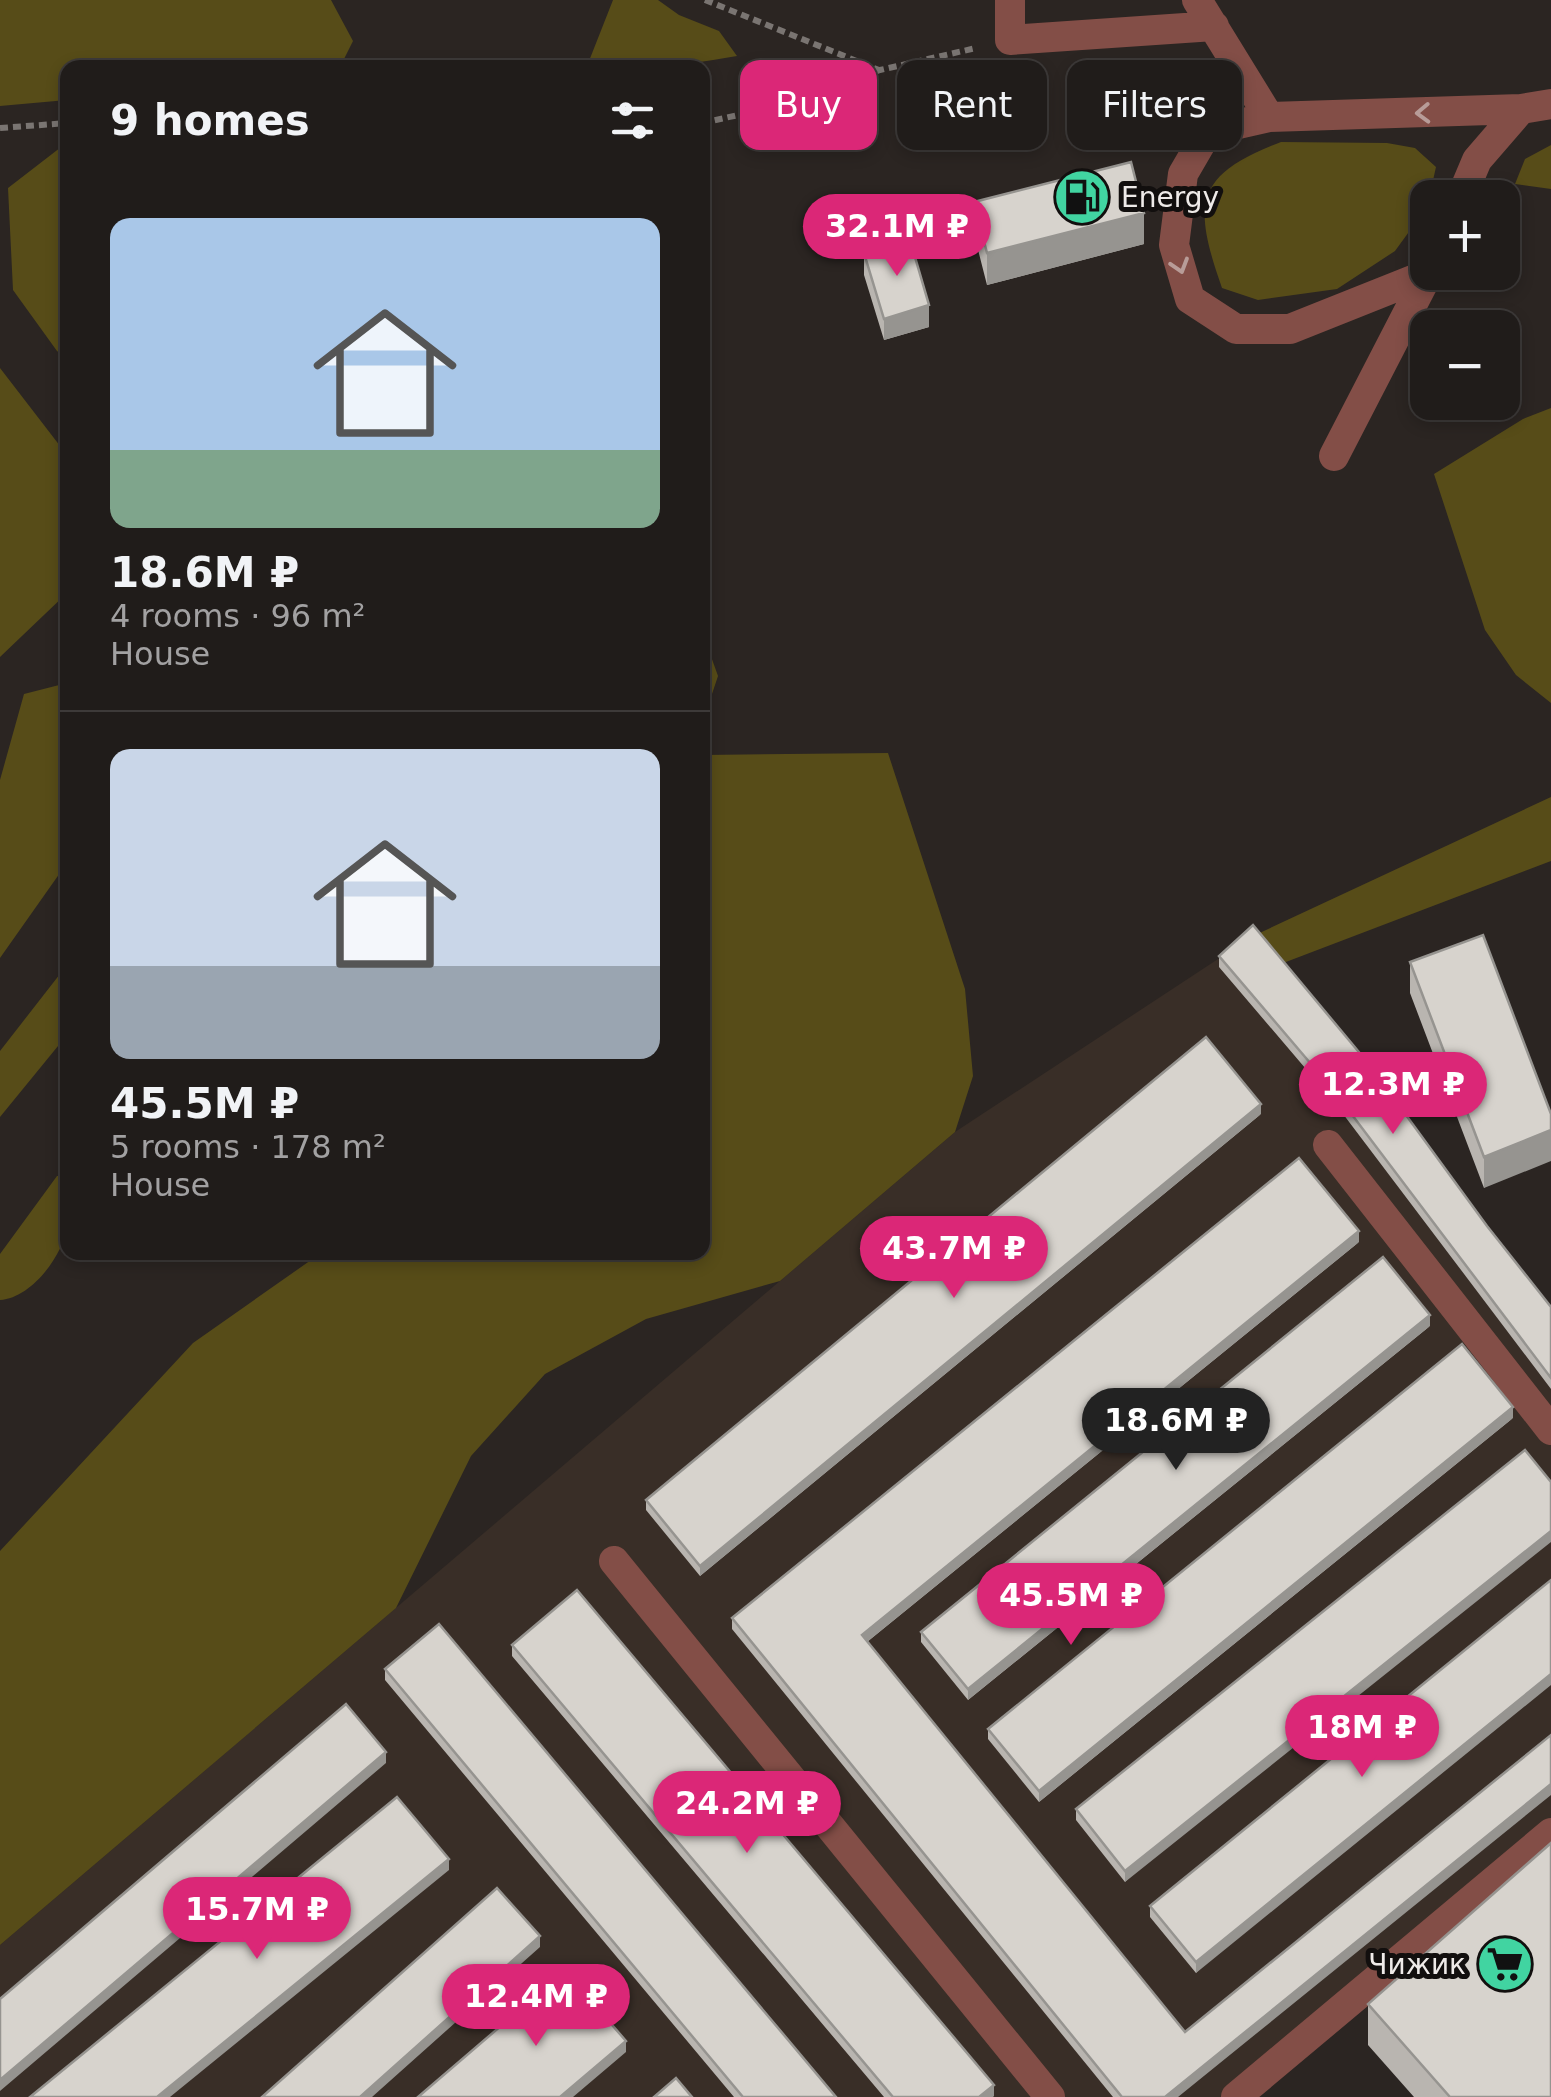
<!DOCTYPE html>
<meta charset="utf-8">
<style>
:root{--surface:#201c1a;--page:#282523;--text:#f1f3f6;--muted:#a2a1a2;--line:#3d3a39;--accent:#db2777}
body{margin:0;font-family:"DejaVu Sans",sans-serif;background:var(--page);color:var(--text);height:100vh;display:flex;flex-direction:column;font-size:38px;white-space:nowrap}
*{box-sizing:border-box;margin:0}
p{font-size:32px;color:var(--muted)}
.icon{flex:none;width:55px;height:55px;fill:none;stroke:currentColor;stroke-width:2;stroke-linecap:round;stroke-linejoin:round}
.map{position:relative;flex:1;overflow:hidden}
.drawer{position:absolute;left:60px;top:60px;width:650px;height:1200px;display:flex;flex-direction:column;background:var(--surface);border-radius:20px;box-shadow:0 5px 15px #0003,0 0 0 2px var(--line)}
.drawer>*{flex:none}
.guide{position:absolute;left:740px;top:60px;width:660px;height:90px;display:flex;gap:20px}
.fabs{position:absolute;left:1410px;top:180px;display:grid;gap:20px}
.fabs a{display:grid;place-items:center;width:110px;height:110px;border-radius:20px;background:var(--surface);box-shadow:0 5px 15px #0003,0 0 0 2px var(--line);font-size:50px}
.price{position:absolute;translate:-50% -85px;padding:0 22px;border-radius:35px;background:var(--accent);color:#fff;font-size:32px;line-height:65px;filter:drop-shadow(0 2px 5px #0008)}
.price::after{content:'';position:absolute;left:50%;top:60px;width:30px;height:22px;margin-left:-15px;background:inherit;clip-path:polygon(0 0,100% 0,50% 100%)}
.price.selected{background:#222;color:#fff}
ul{padding:0;list-style:none}
li{display:grid;align-content:center;gap:20px;height:530px;padding:0 50px}
li+li{border-top:2px solid var(--line)}
li span{display:grid;place-items:center;height:310px;border-radius:20px;color:#555}
li>.icon{margin-inline-start:auto}
span .icon{width:180px;height:180px;fill:#fffc;stroke-width:1}
li b{font-size:42px}
h2{display:flex;justify-content:space-between;align-items:center;height:120px;padding:0 50px;font-size:42px}
.chip{padding:0 35px;border-radius:20px;background:var(--surface);box-shadow:0 5px 15px #0003,0 0 0 2px var(--line);font-size:35px;line-height:90px}
.chip.selected{background:var(--accent);color:#fff}
.map>svg:first-child{display:block}
.built{fill:#392e27}
.green{fill:#574c18}
.lines{fill:none;stroke-linecap:round;stroke-linejoin:round}
.path{stroke:#7a7572;stroke-width:6;stroke-dasharray:8 5;stroke-linecap:butt}
.minor{stroke:#834e47;stroke-width:30}
.wall{fill:#b9b5b0}
.shaded-wall{fill:#969490}
.building{fill:#d7d3cd;stroke:#969490;stroke-width:2.5}
.oneway{stroke:#b89c98}
.labels{text-anchor:middle;stroke-width:10;stroke-linejoin:round;paint-order:stroke}
.poi-label{font-size:28px;fill:#eeeae8;stroke:#120f0e;text-anchor:start}
</style>
<div class="map">
<svg width="1551" height="2097" viewBox="0 0 1551 2097">
<rect width="100%" height="100%" fill="#2b2522"/>
<!-- built -->
<path class="built" d="M1253,936l298,382v516l-294,263h-1257v-152l955,-813z"/>
<!-- green -->
<path class="green" d="M0,0h331l22,41 -13,26 -272,1 -1,32 -67,6z
M613,0h45l21,15 40,16 18,25c-51,9 -97,15 -148,5z
M1281,142l106,1 28,5 21,19 -9,40 -32,44 -58,38 -79,11 -36,-12c-29,-83 -29,-113 59,-146z
M65,144l3,2 -1,212 -10,-7 -44,-61 -5,-102z
M1551,145v44l-36,-5 10,-25z
M0,368l67,87v138l-67,64z
M1551,408v295l-35,-28 -31,-45 -51,-156 89,-55z
M703,634l15,42 -15,45z
M67,683v180l-67,95v-178l24,-86z
M888,753l77,236 8,87 -18,56 -175,149 -134,38 -101,55 -74,82 -75,152 -396,337v-394l193,-208 128,-90 381,-1 1,-497z
M1551,797v64l-273,104 -25,-29z
M67,965v70l-67,82v-66z
M57,1176h10c1,15 3,34 1,49 -5,30 -36,73 -68,75v-46z"/>
<g class="lines">
<!-- path -->
<path class="path" d="M705,0l174,70
M702,123l64,-14 114,-39 96,-22
M0,128l68,-5"/>
<!-- minor -->
<path class="minor" d="M1010,0v40l204,-14
M1197,0l72,117
M1461,198l16,-38 44,-51 30,-5
M1428,274l-138,55h-54l-46,-30 -16,-54 9,-71 25,-43 61,-14 252,-8
M1334,456l95,-184
M1328,1145l223,285
M614,1561l436,536
M1236,2097l315,-264"/>
</g>
<!-- wall -->
<path class="wall" d="M974,202l170,42 -157,41 -13,-51z
M864,253l65,74 -45,13 -20,-65z
M1219,956l268,270 64,81v82l-217,-287 -115,-135z
M1410,962l141,152 -67,74 -74,-195z
M1261,1114l-561,462 -54,-66v-10z
M1359,1242l-492,400 311,455h-65l-381,-468v-11z
M1430,1326l-462,374 -47,-58v-10z
M1513,1418l-474,384 -51,-63v-10z
M1525,1450l-400,432 -49,-62v-11z
M1551,1580l-355,393 -46,-56v-11z
M512,1645l482,451 -2,1h-108l-372,-441z
M385,1669l451,428h-102l-349,-417z
M1368,2004l183,93h-137l-46,-52z"/>
<!-- shaded-wall -->
<path class="shaded-wall" d="M1144,213v31l-157,41v-32z
M929,305v22l-45,13v-21z
M1261,1104v10l-561,462v-10z
M1551,1130v31l-67,27v-31z
M1359,1231v11l-497,404v-11z
M1430,1315v11l-462,374v-11z
M1513,1407v11l-474,384v-11z
M1551,1531v11l-426,340v-11z
M1551,1674v11l-355,288v-11z
M386,1752v11l-386,328v-11z
M1551,1784v11l-373,302h-13z
M449,1859v11l-279,227h-13z
M540,1936v11l-168,150h-12z
M626,2041v11l-53,45h-13z
M994,2085v11l-2,1h-13z"/>
<!-- building -->
<path class="building" d="M1131,162l13,51 -157,40 -13,-51z
M910,240l19,65 -45,14 -20,-66z
M1253,925l115,138 119,163 64,81v71l-217,-287 -115,-135z
M1483,935l68,179v16l-67,27 -74,-195z
M1206,1037l55,67 -561,462 -54,-66z
M1299,1158l60,73 -497,404 323,397 366,-297v49l-386,313h-43l-390,-479z
M1383,1257l47,58 -462,374 -47,-57z
M1462,1344l51,63 -474,384 -51,-62z
M1525,1450l26,32v49l-426,340 -49,-62z
M1551,1580v94l-355,288 -46,-56z
M577,1590l417,495 -15,12h-86l-381,-452z
M439,1624l397,473h-93l-358,-428z
M346,1704l40,48 -386,328v-81z
M397,1797l52,62 -292,238h-127z
M1551,1843v254h-101l-82,-93z
M497,1888l43,48 -180,161h-98z
M565,1971l61,70 -66,56h-142z
M676,2078l16,19h-38z"/>
<!-- one-way arrows -->
<defs><path id="oneway-chevron" d="M-2-3.5L2.5 0L-2 3.5" fill="none" stroke-width="1.6" stroke-linecap="round" stroke-linejoin="round" transform="scale(2.5)"/></defs>
<g class="oneway">
<use href="#oneway-chevron" transform="translate(1423 113) rotate(178)"/>
<use href="#oneway-chevron" transform="translate(1180 266) rotate(73)"/>
</g>
<!-- icons -->
<defs>
<g id="fuel-disc" transform="scale(2.875)"><circle r="9.5" fill="#41d4a1" stroke="#120f0e"/><path d="M-5.5-6h7V0h2V4h1.3V-2.5L3-4.5l.8-.8L6-3V5H2.5V1h-1V6h-7ZM-4.2-4.7v3.2H.2V-4.7Z" fill="#111"/></g>
<g id="supermarket-disc" transform="scale(2.875)"><circle r="9.5" fill="#41d4a1" stroke="#120f0e"/><path d="M-6-5.5h2.5l.6 2H6L4.5 2H-2.5L-4.4-4H-6ZM-1.5 3.2a1.3 1.3 0 1 0 .1 0ZM3 3.2a1.3 1.3 0 1 0 .1 0Z" fill="#111"/></g>
</defs>
<g fill-rule="evenodd">
<use href="#fuel-disc" x="1082" y="197"/>
<use href="#supermarket-disc" x="1505" y="1964"/>
</g>
<g class="labels">
<!-- poi labels -->
<g class="poi-label">
<text x="1121" y="207">Energy</text>
<text x="1466" y="1974" text-anchor="end">Чижик</text>
</g>
</g>
</svg>
<div class="fabs">
<a>+</a>
<a>−</a>
</div>
<b class="price" style="left:897px;top:279px">32.1M ₽</b>
<b class="price" style="left:1393px;top:1137px">12.3M ₽</b>
<b class="price" style="left:954px;top:1301px">43.7M ₽</b>
<b class="price selected" style="left:1176px;top:1473px">18.6M ₽</b>
<b class="price" style="left:1071px;top:1648px">45.5M ₽</b>
<b class="price" style="left:1362px;top:1780px">18M ₽</b>
<b class="price" style="left:747px;top:1856px">24.2M ₽</b>
<b class="price" style="left:257px;top:1962px">15.7M ₽</b>
<b class="price" style="left:536px;top:2049px">12.4M ₽</b>
<div class="guide">
<a class="chip selected">Buy</a>
<a class="chip">Rent</a>
<a class="chip">Filters</a>
</div>
<section class="drawer">
<h2>9 homes<svg class="icon" aria-label="filters" viewBox="0 0 24 24"><path d="M4 7h16M4 17h16"/><circle cx="9" cy="7" r="2"/><circle cx="15" cy="17" r="2"/></svg></h2>
<ul>
<li><span style="background:linear-gradient(#a9c7e8 75%,#7fa58c 0)"><svg class="icon" aria-label="home" viewBox="0 0 24 24"><path d="M3 11l9-7 9 7M6 9v11h12V9"/></svg></span><div><b>18.6M ₽</b><p>4 rooms · 96 m²</p><p>House</p></div></li>
<li><span style="background:linear-gradient(#c9d6e8 70%,#9aa5b1 0)"><svg class="icon" aria-label="home" viewBox="0 0 24 24"><path d="M3 11l9-7 9 7M6 9v11h12V9"/></svg></span><div><b>45.5M ₽</b><p>5 rooms · 178 m²</p><p>House</p></div></li>
</ul>
</section>
</div>
